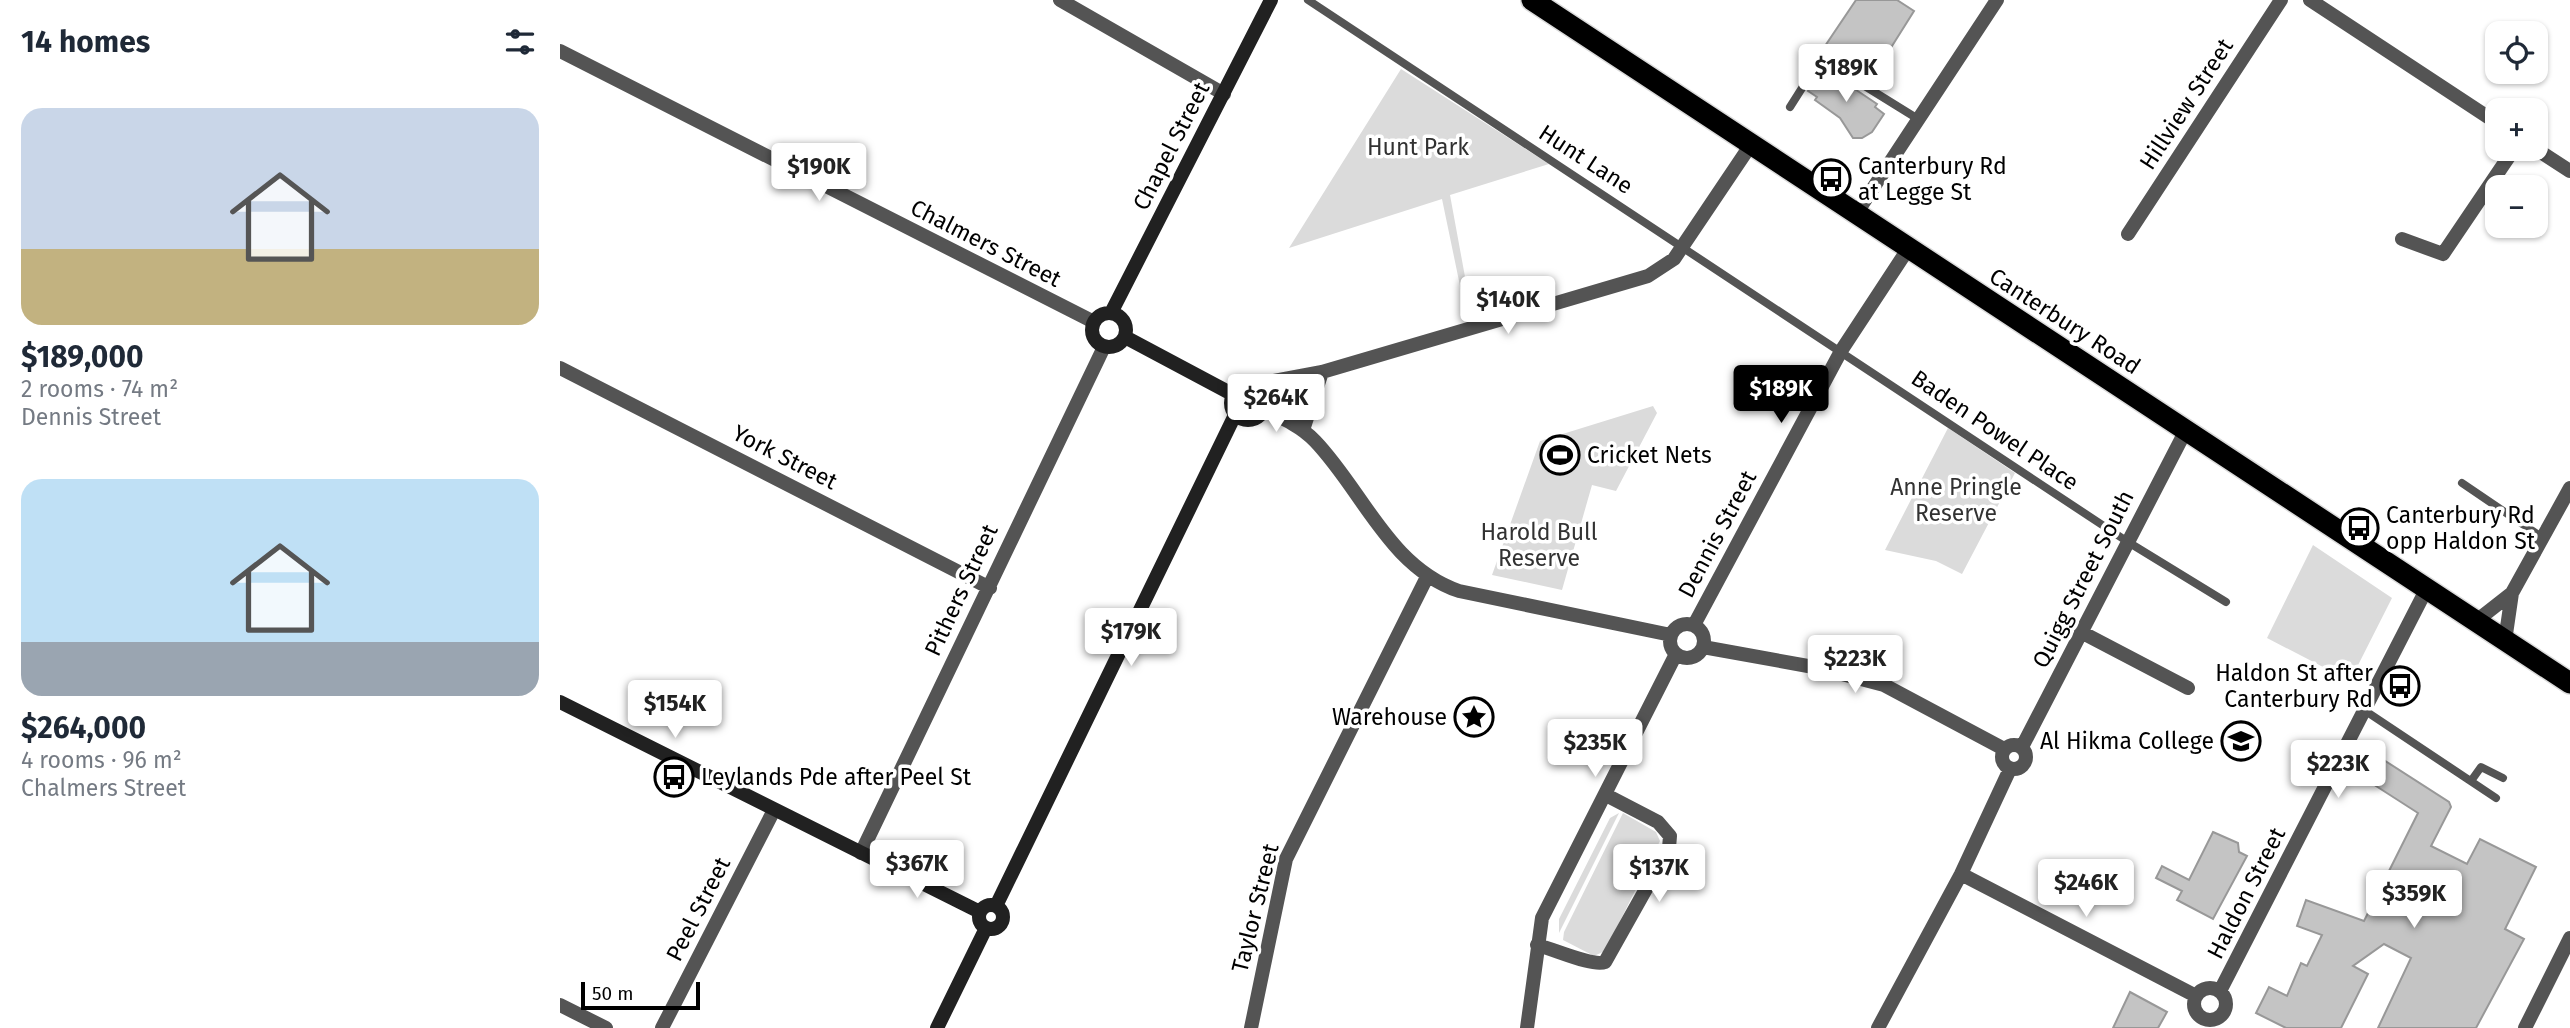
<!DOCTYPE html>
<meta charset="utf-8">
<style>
:root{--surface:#fff;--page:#f2f2f3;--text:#1f2937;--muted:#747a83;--accent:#000}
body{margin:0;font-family:"Fira Sans",sans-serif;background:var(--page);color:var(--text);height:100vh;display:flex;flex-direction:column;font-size:26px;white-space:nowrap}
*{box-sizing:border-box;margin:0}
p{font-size:23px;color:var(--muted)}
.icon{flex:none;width:38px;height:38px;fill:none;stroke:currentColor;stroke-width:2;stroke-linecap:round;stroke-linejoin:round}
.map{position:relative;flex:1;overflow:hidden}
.details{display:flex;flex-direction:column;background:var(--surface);width:560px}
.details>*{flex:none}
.buttons{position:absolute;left:1925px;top:21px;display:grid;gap:14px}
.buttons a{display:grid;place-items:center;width:63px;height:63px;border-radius:14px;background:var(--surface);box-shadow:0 2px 5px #0004;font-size:35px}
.scale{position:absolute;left:21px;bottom:18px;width:119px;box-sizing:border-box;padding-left:7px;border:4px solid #000;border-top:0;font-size:19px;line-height:24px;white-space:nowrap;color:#000;-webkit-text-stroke:5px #fff;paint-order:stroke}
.price{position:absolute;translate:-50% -60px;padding:0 16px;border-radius:7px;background:#fff;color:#222;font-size:23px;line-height:46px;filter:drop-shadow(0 2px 4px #0008)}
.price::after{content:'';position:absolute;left:50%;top:42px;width:21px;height:16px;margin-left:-10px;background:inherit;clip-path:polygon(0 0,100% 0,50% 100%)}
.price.active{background:var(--accent);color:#fff}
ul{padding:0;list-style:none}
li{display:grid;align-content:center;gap:14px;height:371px;padding:0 21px}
li span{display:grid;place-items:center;height:217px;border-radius:21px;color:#555}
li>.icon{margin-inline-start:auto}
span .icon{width:126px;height:126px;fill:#fffc;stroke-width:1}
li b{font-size:30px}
h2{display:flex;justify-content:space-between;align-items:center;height:84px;padding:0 21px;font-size:30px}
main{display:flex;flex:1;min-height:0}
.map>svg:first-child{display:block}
.green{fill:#dbdbdb}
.building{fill:#c4c4c4;stroke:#989898;stroke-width:2}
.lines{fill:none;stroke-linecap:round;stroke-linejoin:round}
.highway-casing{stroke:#dbdbdb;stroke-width:24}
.lane{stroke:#545454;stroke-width:8}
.street{stroke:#545454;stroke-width:14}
.secondary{stroke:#212121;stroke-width:14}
.highway{stroke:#000;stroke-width:21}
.labels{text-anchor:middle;stroke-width:7;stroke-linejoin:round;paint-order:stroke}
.street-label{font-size:23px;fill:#000;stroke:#fff}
.park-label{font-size:23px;fill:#323232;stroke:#fff}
.poi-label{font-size:23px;fill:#000;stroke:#fff;text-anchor:start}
</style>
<main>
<section class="details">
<h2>14 homes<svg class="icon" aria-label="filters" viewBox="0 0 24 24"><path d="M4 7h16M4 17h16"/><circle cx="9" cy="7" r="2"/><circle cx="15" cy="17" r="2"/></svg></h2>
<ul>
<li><span style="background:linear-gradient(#c9d6e8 65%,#c2b280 0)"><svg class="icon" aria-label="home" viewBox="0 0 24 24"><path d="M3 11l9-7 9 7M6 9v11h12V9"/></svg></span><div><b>$189,000</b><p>2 rooms · 74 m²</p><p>Dennis Street</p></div></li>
<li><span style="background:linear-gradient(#bfe0f5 75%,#9aa5b1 0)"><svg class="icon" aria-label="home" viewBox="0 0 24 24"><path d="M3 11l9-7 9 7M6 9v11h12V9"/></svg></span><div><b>$264,000</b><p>4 rooms · 96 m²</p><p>Chalmers Street</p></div></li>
</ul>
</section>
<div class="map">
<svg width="2010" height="1028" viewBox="0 0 2010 1028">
<rect width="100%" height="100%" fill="#fff"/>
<!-- green -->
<path class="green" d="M841,69l148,95 -99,31 20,109 -6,1 -22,-106 -153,49z
M1093,406l4,7 -41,78 -24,-6 -30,105 -70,-15 48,-134z
M1388,428l67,45 -53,101 -26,-13 -51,-11z
M1753,545l79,53 -42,83 -83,-43z
M1059,813l-60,120v-14l51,-101z
M1063,813l33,19 4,9 -55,110 -11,5 -31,-16 1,-8z"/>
<!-- building -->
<path class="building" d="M1296,0h41l17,11 -44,70 -40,-24 2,-2 -9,-6z
M1265,69l52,35 -2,3 9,7 -12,18 -10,6h-9l-13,-20 -25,-18 2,-3 -9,-6 12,-20z
M1816,755l73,47 2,5 -20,39 36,18 13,-25 56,28 -31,62 19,10 -48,89h-98l33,-70 -27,-14 -31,22 15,8 -27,54h-55l-30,-15 13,-26 18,9 14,-33 6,3 15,-31 -25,-9 9,-26 58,21 54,-108 -56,-36z
M1653,832l25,11 1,9 8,4 -34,63 -36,-19 5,-9 -26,-13 6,-12 27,14z
M1570,992l37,20 -9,16h-45z"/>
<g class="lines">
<!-- highway casing -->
<g class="highway-casing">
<path id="highway" d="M972,0l1038,683"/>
</g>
<!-- lane -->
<path class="lane" d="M748,0l820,542 98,60
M1230,107l26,-41 10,-4 92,57
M1902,483l81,55
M1804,710l132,88
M1911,781l10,-14 22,11"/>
<!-- street -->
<path class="street" d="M500,0l164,94
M1750,0l187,123
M0,51l534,271
M1976,149l34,22
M1296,214l141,-214
M1568,234l153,-234
M1842,239l41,15 71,-105
M0,368l430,220
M692,385l70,-13 326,-96 26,-17 76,-113
M705,405l47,-27
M704,410c18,8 37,16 51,31 48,50 74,126 144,150l212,44
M743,430l19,-58
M1915,622l37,-29
M1110 641a17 17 0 1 1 34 0a17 17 0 1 1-34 0Z
M1134,625l147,-274 67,-102
M1521,632l107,56
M1945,641l7,-48 58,-105
M1143,647l116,21 65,17 120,64
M1442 757a12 12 0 1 1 24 0a12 12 0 1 1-24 0Z
M1462,747l163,-315
M301,853l243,-506
M1401,874l235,122
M977,945c17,4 56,22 68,17l64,-114 1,-12 -12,-14 -52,-27
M1634 1004a16 16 0 1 1 32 0a16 16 0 1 1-32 0Z
M1660,991l206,-401
M0,1005l46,23
M102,1028l112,-218
M691,1028l35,-169 141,-282
M967,1028l15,-110 134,-264
M1318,1028l83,-154 49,-105
M1965,1028l45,-90"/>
<!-- secondary -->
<path class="secondary" d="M532 330a17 17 0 1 1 34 0a17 17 0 1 1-34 0Z
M551,313l160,-313
M565,337l107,57
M671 403a17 17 0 1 1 34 0a17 17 0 1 1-34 0Z
M0,702l420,210
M419 917a12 12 0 1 1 24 0a12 12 0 1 1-24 0Z
M436,906l239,-491
M377,1028l49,-100"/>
<!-- highway -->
<use href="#highway" class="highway"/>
</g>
<!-- icons -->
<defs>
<g id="bus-ring" transform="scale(2.0125)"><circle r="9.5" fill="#fff" stroke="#000" stroke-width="1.5"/><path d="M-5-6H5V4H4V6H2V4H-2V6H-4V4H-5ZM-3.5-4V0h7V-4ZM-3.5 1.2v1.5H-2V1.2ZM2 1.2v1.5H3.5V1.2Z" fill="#000"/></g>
<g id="stadium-ring" transform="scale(2.0125)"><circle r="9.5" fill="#fff" stroke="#000" stroke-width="1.5"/><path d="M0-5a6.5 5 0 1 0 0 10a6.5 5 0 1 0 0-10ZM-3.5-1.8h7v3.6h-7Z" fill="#000"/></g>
<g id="sight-ring" transform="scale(2.0125)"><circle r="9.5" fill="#fff" stroke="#000" stroke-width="1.5"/><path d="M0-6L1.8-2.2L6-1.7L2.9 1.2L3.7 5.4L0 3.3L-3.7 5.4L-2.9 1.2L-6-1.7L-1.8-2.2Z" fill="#000"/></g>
<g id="school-ring" transform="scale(2.0125)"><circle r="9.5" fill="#fff" stroke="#000" stroke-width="1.5"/><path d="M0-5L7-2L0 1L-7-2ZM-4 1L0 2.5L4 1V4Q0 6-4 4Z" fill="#000"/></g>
</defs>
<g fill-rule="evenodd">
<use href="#bus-ring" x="1271" y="179"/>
<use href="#stadium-ring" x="1000" y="455"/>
<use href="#bus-ring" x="1799" y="528"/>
<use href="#bus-ring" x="1840" y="686"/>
<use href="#sight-ring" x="914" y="717"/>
<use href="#school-ring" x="1681" y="741"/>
<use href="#bus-ring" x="114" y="777"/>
</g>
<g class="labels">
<!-- street labels -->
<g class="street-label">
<text transform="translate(1626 104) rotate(-57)" y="8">Hillview Street</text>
<text transform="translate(611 146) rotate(-63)" y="8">Chapel Street</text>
<text transform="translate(1026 159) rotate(33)" y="8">Hunt Lane</text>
<text transform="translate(426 243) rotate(27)" y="8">Chalmers Street</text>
<text transform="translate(1505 321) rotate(33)" y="8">Canterbury Road</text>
<text transform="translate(1435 430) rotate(34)" y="8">Baden Powel Place</text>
<text transform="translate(225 457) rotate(27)" y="8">York Street</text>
<text transform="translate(1157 534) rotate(-62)" y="8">Dennis Street</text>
<text transform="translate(1523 579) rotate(-63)" y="8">Quigg Street South</text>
<text transform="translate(401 590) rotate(-65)" y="8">Pithers Street</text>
<text transform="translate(1686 893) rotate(-63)" y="8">Haldon Street</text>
<text transform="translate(695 908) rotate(-76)" y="8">Taylor Street</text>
<text transform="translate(138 909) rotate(-63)" y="8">Peel Street</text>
</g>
<!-- park labels -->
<g class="park-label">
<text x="858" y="155">Hunt Park</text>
<text x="1396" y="495">Anne Pringle<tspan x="1396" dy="26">Reserve</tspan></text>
<text x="979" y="540">Harold Bull<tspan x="979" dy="26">Reserve</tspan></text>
</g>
<!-- poi labels -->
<g class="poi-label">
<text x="1298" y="174">Canterbury Rd<tspan x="1298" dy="26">at Legge St</tspan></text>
<text x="1027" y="463">Cricket Nets</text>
<text x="1826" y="523">Canterbury Rd<tspan x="1826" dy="26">opp Haldon St</tspan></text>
<text x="1813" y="681" text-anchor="end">Haldon St after<tspan x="1813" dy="26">Canterbury Rd</tspan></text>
<text x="887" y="725" text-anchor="end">Warehouse</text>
<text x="1654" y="749" text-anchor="end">Al Hikma College</text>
<text x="141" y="785">Leylands Pde after Peel St</text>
</g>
</g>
</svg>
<div class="buttons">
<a><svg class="icon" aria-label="locate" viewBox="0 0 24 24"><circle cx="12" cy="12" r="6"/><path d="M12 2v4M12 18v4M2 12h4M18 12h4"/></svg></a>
<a>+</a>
<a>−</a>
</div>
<div class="scale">50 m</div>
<b class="price" style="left:1286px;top:104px">$189K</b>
<b class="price" style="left:259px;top:203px">$190K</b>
<b class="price" style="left:948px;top:336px">$140K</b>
<b class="price active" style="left:1221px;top:425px">$189K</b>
<b class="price" style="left:716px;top:434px">$264K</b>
<b class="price" style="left:571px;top:668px">$179K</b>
<b class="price" style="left:1295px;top:695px">$223K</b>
<b class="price" style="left:115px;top:740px">$154K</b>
<b class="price" style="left:1035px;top:779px">$235K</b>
<b class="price" style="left:1778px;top:800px">$223K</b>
<b class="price" style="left:357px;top:900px">$367K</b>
<b class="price" style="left:1099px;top:904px">$137K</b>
<b class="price" style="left:1526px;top:919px">$246K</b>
<b class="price" style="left:1854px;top:930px">$359K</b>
</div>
</main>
